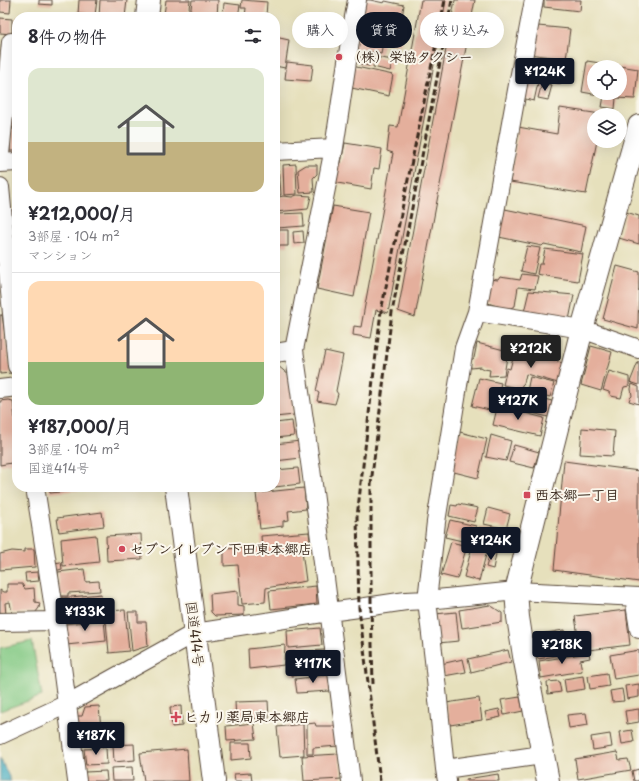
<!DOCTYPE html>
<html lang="ja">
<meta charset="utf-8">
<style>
:root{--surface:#fff;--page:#f7f7f7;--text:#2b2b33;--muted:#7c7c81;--line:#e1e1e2;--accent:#111827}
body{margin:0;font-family:"Playpen Sans","Klee One",sans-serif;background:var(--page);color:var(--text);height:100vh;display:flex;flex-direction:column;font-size:15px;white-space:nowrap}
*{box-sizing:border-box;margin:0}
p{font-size:13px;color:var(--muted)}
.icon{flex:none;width:22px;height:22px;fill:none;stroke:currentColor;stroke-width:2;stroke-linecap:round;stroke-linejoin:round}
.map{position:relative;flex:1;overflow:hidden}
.side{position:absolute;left:12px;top:12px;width:268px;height:480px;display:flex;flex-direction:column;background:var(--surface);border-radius:16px;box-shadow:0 4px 16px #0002}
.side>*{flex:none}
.hud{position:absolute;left:292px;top:12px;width:287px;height:36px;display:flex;gap:8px}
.buttons{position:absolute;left:587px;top:60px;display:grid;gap:8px}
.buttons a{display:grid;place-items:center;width:40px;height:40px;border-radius:50%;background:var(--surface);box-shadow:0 4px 16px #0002;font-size:20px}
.price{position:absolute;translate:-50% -34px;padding:0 9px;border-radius:4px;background:var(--accent);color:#fff;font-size:13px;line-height:26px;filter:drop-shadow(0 1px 2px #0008)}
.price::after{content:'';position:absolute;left:50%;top:24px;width:12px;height:9px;margin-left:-6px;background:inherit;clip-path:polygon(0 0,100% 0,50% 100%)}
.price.on{background:#222;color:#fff}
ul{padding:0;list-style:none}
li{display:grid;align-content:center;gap:8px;height:212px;padding:0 16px}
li+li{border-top:1px solid var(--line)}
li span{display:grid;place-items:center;height:124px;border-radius:12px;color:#555}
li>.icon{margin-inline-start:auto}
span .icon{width:72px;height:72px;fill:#fffc;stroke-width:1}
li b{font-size:17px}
h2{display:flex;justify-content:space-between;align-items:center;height:48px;padding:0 16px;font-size:17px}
.chip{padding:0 14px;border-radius:18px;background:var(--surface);box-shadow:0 4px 16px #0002;font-size:14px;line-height:36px}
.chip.on{background:var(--accent);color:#fff}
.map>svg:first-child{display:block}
.green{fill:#83c984;stroke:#5f7a51}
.water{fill:#3da9bd;stroke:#3c6a6e}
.building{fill:#e4af9c}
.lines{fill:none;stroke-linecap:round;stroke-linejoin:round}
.minor-casing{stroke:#554536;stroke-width:20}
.tertiary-casing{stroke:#554536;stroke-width:24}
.trunk-casing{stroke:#554536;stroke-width:24}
.minor{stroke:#fff;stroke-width:18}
.tertiary{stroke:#fff;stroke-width:22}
.trunk{stroke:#fff;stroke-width:22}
.rail{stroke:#3b2a1e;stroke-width:3;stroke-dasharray:6 3;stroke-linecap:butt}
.poi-dot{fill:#d1495b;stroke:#fbf7ec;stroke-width:1.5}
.labels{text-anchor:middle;stroke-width:4;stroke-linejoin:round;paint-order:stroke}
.poi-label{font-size:14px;font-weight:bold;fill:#3b2a1e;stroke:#fbf7ec;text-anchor:start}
.street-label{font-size:14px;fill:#3b2a1e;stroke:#fbf7ec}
</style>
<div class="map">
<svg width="639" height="781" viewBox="0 0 639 781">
<rect width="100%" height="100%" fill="#fbf7ec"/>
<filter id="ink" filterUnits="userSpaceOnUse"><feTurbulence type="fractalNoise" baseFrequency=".025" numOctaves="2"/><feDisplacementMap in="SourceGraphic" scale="8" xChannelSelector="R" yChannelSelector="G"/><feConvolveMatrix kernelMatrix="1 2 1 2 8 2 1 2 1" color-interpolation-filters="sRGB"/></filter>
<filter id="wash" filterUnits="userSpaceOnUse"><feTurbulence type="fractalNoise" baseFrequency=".012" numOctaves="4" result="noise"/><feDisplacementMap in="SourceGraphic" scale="16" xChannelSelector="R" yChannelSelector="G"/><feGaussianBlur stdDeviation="0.9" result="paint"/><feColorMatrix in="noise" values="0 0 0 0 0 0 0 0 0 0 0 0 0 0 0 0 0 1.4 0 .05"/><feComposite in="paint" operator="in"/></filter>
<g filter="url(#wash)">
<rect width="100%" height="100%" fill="#e6e0bc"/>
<!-- green -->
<path class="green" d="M32,641l10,55 -42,15v-63z"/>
<!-- water -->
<path class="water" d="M0,758l11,23h-11z"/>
<g id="blocks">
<!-- building -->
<path class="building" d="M0,0h11l-1,13 -10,-1z
M39,0h13v5l-13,-1z
M79,0h18l-2,15 -17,-1z
M100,0h27l-2,17h-26z
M166,0h24l-2,17 -24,-2z
M192,0h26l-1,17h-27z
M242,0l25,2 -1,14h-4v1h-17l1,-9h-5z
M365,0h5l14,3 1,-2 19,4 -3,18 3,3 -4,19 -13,-2 3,-19 -3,-1 -1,-6h-4l-1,5 -20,-4z
M421,0h25l-58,313 -12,-3 -5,28 -18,-3 1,-9 7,1 32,-174 -6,-2 3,-25 8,1z
M455,0h20l-60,317 -17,-6z
M544,0h37l-1,11 -36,-4z
M224,3l16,2 -2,12h-15z
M16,17h1v19h-3z
M0,18l12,1v15l-12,-1z
M361,20l16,3 4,3h5l-2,12 -25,-5z
M538,26l32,3 -4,30 -38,-5z
M355,36l28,5 -2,13 -10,-2 -2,14 -10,-2 2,-11 -8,-2z
M275,37l14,3 -4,28 -10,-2z
M375,57l18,3 -3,11 -17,-4 1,-6z
M587,61l32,5v1h-25v26h26v-27l18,3 -3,30 -19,-1 -1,11 -13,-2 2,-11 -22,-4z
M287,62l26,3 -2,16 -26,-2z
M542,63l22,3 -3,18 -21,-5z
M352,66l41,9 -4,21 -42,-9z
M525,80l13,3 -4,18 -13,-3z
M542,83l10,2 -4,15 -10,-2z
M560,108l41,6v1h-7v26h3l-11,53 -76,-12 8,-55 39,7z
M12,110h5v18l-6,-1z
M11,129h6v22h-7z
M345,143l37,6 -3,20 -5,-1 -3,21 -39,-7 4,-20 5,1z
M279,163l2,32h-6v-31z
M296,164l1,30 -13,1 -1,-30z
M306,165h11v9l-4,4 1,14 -14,1 -2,-23z
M297,195l14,1 -3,13 -33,3v-14l8,-2 9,1z
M333,206l36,6 -15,85 -37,-8z
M500,208l86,18 -5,26 -37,-8 -2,2 -48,-10z
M13,210h4v15l-3,1z
M626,212l13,4v28l-20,-6z
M303,213l1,13 -27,2v-14z
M275,230h13v16h-13z
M303,231l1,12 -10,1 -1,-12z
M527,246l13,2 -6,26 -13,-3z
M545,249l38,5 -5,27 -26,-4 -15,-3 2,-10h3z
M617,266l22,6 -1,57 -35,-10z
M522,274l16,2 -3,13 -17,-2 -3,19 -7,3 -14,-4 -9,-3 4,-23 9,1 2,-3 20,3z
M529,291l45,4 -5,25 -45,-8z
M0,315h2l9,58 -11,1z
M477,343l31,8 -4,24 -15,1 1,-6 -6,-1 -3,-2 -10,1 -1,-7 4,-3z
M591,346l21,6 -11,39 -20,-6z
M515,350l47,13 -4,20 -32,-9 -2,9 -2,2 -1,4 -18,-4 4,-17 3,1z
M325,351l18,4 -7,36 2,3 -3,10 -18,-3 2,-8 -3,-2z
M638,362h1v23l-9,-3z
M275,365h2l13,11 4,39 -19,2z
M609,371l20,6v9l-5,1 -3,11 -10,-2 -2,-4 -6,-2z
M530,377l24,6 -4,14 -23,-6z
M479,378l22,5 -7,28 -22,-5z
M632,384l7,3v17l-10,-3 1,-3 2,-2 -1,-7z
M507,389l8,2 -4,16 -8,-2z
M517,392l35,9 -4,16 -35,-9z
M8,400l5,1 4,36v25l-17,3v-64z
M502,407l42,11 -4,18 -47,-11 4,-17z
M292,421l2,15 -19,2v-15z
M582,428l33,3 -2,25 -33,-2z
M460,432l27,7 -9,39 -28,-7z
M491,435l20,6 -5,20 -20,-4z
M300,441l1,17 -26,3v-17z
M514,445l25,7 -5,16 -25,-6z
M564,461l75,10v111l-85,-12z
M298,468l2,16 -25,3v-17z
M49,487h30l1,3 -30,3z
M304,488l2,21 -18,2 1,9 -6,1v5l-23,3 -4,-36z
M458,504l20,4 -4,14 -25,-6 2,-11 6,1z
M488,508l22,6 -4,15 -22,-5z
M102,512l2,14 -45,6 -2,-14z
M450,520l26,6 -5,17 -26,-6z
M479,528l29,7 -1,4 9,2 -1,7 -8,-2 -2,6 -30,-7z
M309,532l2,18 -9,1 4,30 -40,7 -1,14 -23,2 -4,-39 -14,1v-17l38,-2 -1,-11z
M141,534l1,25 -35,2 -1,-25z
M96,535l3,27 -36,4 -2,-27z
M451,542l16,4 -10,33 -16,-4z
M472,547l15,4 -8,30 -15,-4z
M25,549h9l1,18 -35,3v-16l12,-3 13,1z
M490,553l6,1 -3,15 -7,-2z
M61,562l1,7 -7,2 -2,-8z
M84,569l2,13 13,-1 1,10 -32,2v3h-8l-2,-24z
M38,572l1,9 -13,1 -1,-9z
M7,584h15l3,5 9,-1 1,14 5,1 -1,5 -4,5h-23l-2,-11 -5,1 1,12h-6v-25l3,2h4z
M316,586l1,18 -46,5 -2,-18z
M238,591v14l6,1v9l-29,1 -4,-4 -1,-18z
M101,594l2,24 -40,4 -2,-24z
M490,605l12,8v9l-40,6 -3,-18z
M125,610l4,41 -20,2 -4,-42z
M626,610l4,35 -50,6 -5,-35z
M128,612h10v10h8l2,24 -16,5z
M456,612l3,29 -21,2 -3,-29z
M104,620l2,21 -40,4 -2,-21z
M320,628l2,17 -34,3 -1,-17z
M564,630l4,24 -30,5 -4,-24z
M285,645l-1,20 -35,4 -1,-20z
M326,650l3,22 -37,4 -2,-24z
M508,650l3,12 -40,10 -3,-13z
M639,650v25l-25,4 -4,-24z
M589,653l1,5 -10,2 2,11 -41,7 -2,-17z
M463,659l3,13 -22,4 -3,-12z
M607,673l2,13 -19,3 -2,-13z
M329,675l1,16 -33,2 -2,-14z
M583,676l2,13 -19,3 -2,-13z
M559,681l2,11 -13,2 -1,-12z
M639,684v13l-12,2 -2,-13z
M622,689l2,12 -12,1 -2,-11z
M520,697l3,14 -19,4 -3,-15z
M479,698l3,22 -32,5 -4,-22z
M268,701l1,17 -33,1 -1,-17z
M99,706l3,35 -24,2 -3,-27h7l3,-9z
M181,706l1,20 -10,1 -2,-20z
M499,709l2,8 -14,3 -2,-8z
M639,709v13l-12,2 -2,-13z
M586,713l2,12 -19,3 -2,-13z
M254,723l2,16 -29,2 -1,-15z
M315,723l1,3h20l2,20 -25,2v6h-6v-30z
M303,724l1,31 -24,2 -3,-30z
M632,730l2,12 -12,2 -2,-12z
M610,734l2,13 -19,3 -2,-13z
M231,743h19l1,15 -20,2z
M134,744l1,16 -21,2 -1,-17z
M106,748l1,16 -21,1 -2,-16z
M187,749l2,32h-45l-4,-28z
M617,752l2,8 9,-1 3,11 -53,9 -3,-20z
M339,754l3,25 -38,2 -2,-25z
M132,767l1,14h-21l-1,-13z
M639,769v12h-5l-2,-10z
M106,771l1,10h-21l-1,-9z
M251,773l1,8h-17l-1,-7z
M498,774l1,7h-32l-1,-2z"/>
</g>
</g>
<g filter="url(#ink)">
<use href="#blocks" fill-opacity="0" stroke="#554536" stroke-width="1"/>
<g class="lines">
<!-- minor casing -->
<g class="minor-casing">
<path id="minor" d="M275,151l59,-3
M0,155l11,-113
M0,163l17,-1
M0,187l17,179
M477,312l105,17 57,20
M275,353l19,-3
M0,389l17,-2
M35,487l21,134 21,160
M634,597l5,32
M0,622l56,-1
M0,735l67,-31 128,-71 134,-21 30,-4 47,-7 21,-1 89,-9 123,6
M445,769l97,-14
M351,781l-40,-312 -17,-119 40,-202 18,-120 5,-28
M447,781l-2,-12 -11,-109 -7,-60 9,-78 28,-174 13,-36 40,-222 17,-90"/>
</g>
<!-- tertiary casing -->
<g class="tertiary-casing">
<path id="tertiary" d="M548,781l-24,-125 -6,-39 -2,-26 66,-262 57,-203"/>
</g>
<!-- trunk casing -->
<g class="trunk-casing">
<path id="trunk" d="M147,17l2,-17
M176,487l38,294"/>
</g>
<!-- minor -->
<use href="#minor" class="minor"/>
<!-- tertiary -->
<use href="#tertiary" class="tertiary"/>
<!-- trunk -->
<use href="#trunk" class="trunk"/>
<!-- rail -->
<path class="rail" d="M373,684l-2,-78v-122l21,-172 60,-312
M380,781l-21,-173 -2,-91 24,-206 64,-311"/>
</g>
</g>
<!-- markers -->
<g class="poi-dot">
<circle cx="339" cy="57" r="4"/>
<rect x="523" y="491" width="8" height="8" rx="2"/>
<circle cx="122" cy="549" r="4"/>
<path d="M174 711h4v4h4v4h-4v4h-4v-4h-4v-4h4z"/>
</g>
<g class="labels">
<!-- poi labels -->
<g class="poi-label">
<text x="347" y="62">（株）栄協タクシー</text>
<text x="535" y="500">西本郷一丁目</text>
<text x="130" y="554">セブンイレブン下田東本郷店</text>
<text x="184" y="722">ヒカリ薬局東本郷店</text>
</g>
<!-- street labels -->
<g class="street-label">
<text transform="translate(195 634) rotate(83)" y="5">国道414号</text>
</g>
</g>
</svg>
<div class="buttons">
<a><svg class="icon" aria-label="locate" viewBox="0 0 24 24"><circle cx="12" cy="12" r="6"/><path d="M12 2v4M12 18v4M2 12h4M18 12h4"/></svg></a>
<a><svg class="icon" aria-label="layers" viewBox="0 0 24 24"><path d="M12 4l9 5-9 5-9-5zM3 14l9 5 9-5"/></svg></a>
</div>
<b class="price" style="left:545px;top:92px">¥124K</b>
<b class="price on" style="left:531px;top:369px">¥212K</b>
<b class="price" style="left:518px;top:421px">¥127K</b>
<b class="price" style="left:491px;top:561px">¥124K</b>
<b class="price" style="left:85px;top:632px">¥133K</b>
<b class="price" style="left:562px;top:665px">¥218K</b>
<b class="price" style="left:313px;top:684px">¥117K</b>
<b class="price" style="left:96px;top:756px">¥187K</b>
<div class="hud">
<a class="chip">購入</a>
<a class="chip on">賃貸</a>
<a class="chip">絞り込み</a>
</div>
<section class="side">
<h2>8件の物件<svg class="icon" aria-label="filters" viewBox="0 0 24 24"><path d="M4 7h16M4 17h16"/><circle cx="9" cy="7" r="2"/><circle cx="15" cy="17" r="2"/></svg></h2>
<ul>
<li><span style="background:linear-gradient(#dfe7d0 60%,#c2b280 0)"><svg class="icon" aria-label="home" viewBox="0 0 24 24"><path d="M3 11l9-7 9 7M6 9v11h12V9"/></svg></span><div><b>¥212,000/月</b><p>3部屋 · 104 m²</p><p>マンション</p></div></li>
<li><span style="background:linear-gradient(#ffd9b3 65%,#8fb573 0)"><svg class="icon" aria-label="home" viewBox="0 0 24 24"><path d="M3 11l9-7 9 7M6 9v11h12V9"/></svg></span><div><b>¥187,000/月</b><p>3部屋 · 104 m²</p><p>国道414号</p></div></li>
</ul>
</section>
</div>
